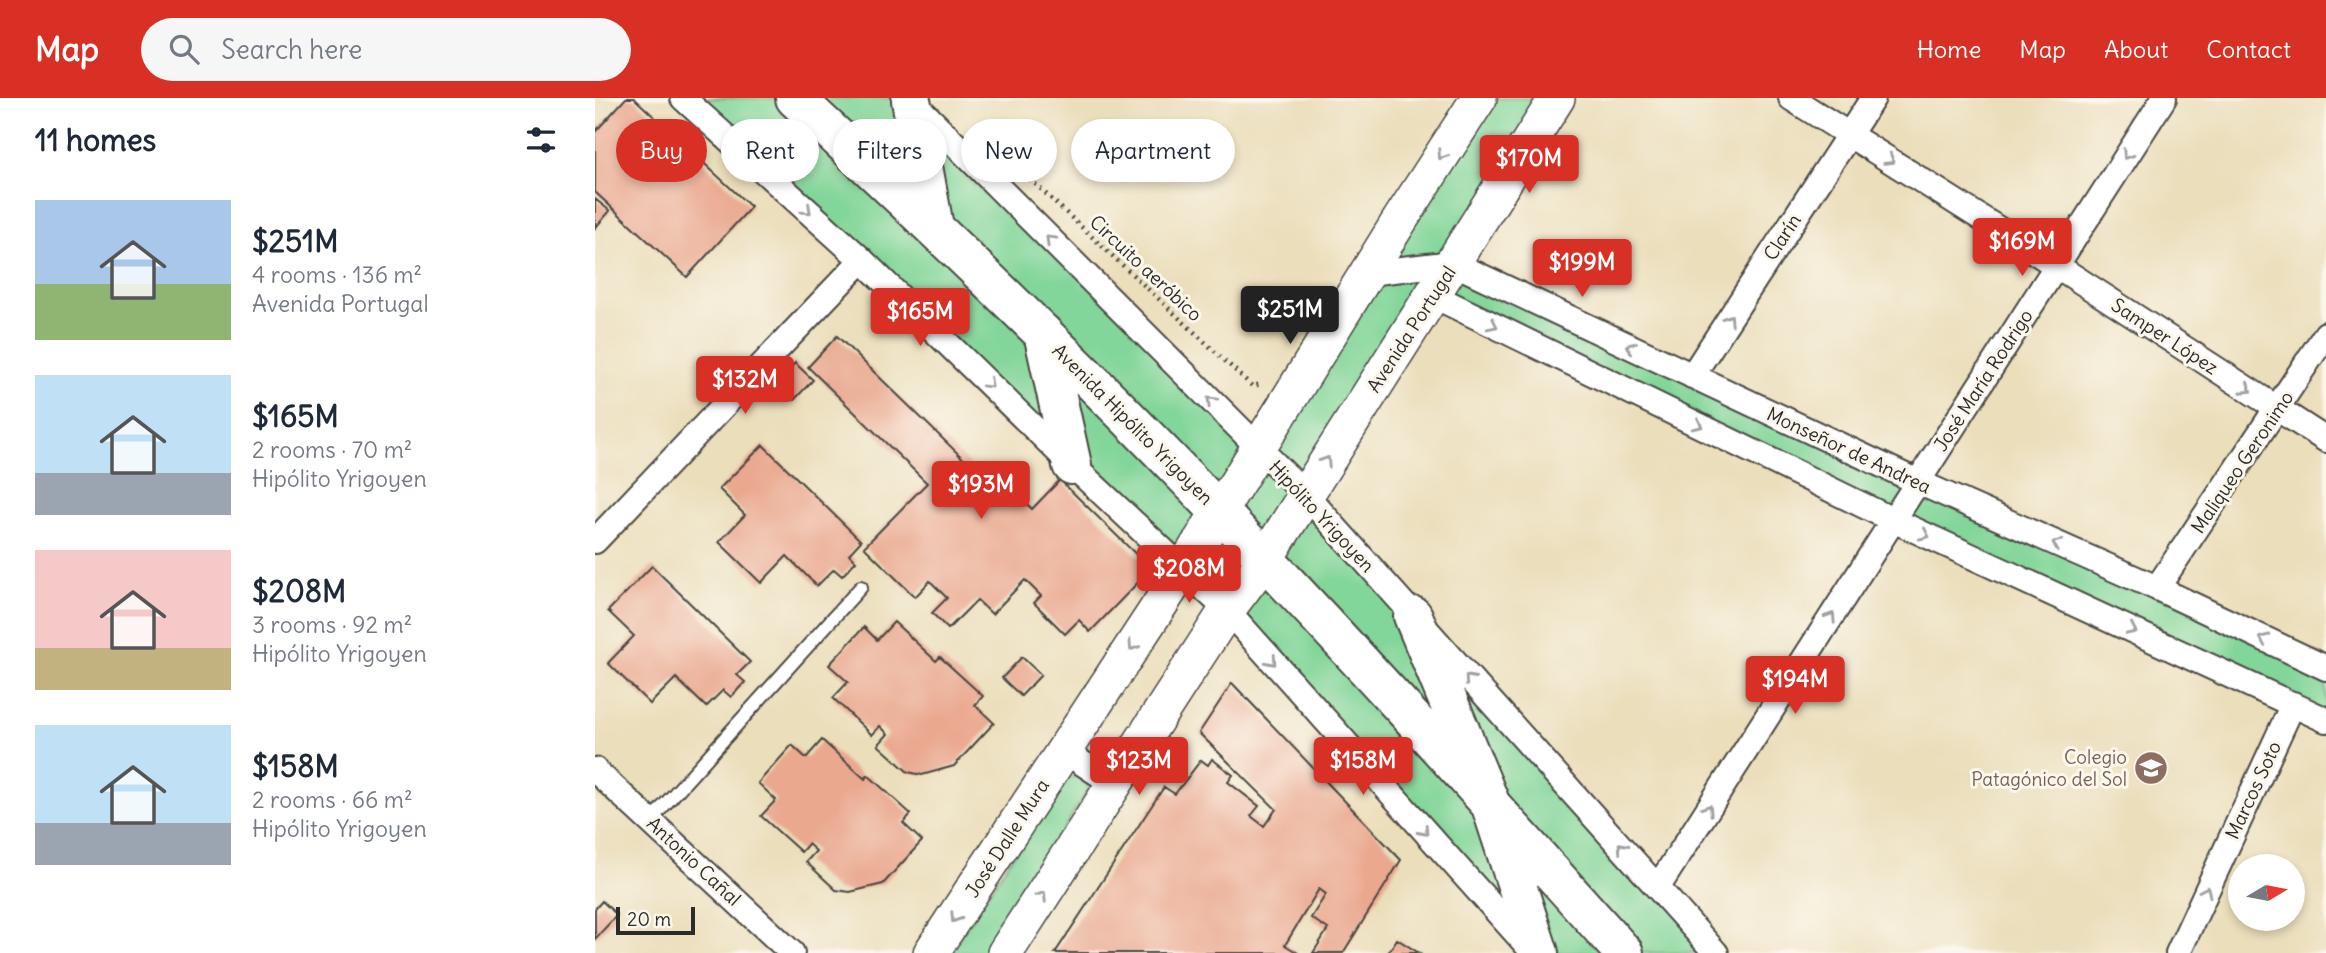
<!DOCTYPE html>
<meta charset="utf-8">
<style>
:root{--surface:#fff;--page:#f6f6f7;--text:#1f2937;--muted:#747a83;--accent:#d93025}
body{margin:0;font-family:Delius,sans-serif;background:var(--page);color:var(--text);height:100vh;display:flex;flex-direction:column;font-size:26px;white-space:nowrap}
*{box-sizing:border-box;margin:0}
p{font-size:23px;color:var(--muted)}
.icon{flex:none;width:38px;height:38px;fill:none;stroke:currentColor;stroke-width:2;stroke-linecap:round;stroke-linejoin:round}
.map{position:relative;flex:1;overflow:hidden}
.panel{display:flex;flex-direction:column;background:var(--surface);width:595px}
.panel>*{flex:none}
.top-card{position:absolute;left:21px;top:21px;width:665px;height:63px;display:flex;gap:14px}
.needle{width:46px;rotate:80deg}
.buttons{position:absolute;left:1633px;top:756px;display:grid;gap:14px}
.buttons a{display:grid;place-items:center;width:77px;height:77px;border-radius:50%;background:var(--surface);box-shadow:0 4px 10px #0003;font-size:35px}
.scale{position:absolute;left:21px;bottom:18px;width:79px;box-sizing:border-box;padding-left:7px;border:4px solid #2b2b2b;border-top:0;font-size:19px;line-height:24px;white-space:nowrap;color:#2b2b2b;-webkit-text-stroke:5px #fbf7ec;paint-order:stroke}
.price{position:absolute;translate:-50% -60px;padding:0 16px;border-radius:7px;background:var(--accent);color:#fff;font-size:23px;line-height:46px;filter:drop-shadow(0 2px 4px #0008)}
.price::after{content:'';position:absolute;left:50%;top:42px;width:21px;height:16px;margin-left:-10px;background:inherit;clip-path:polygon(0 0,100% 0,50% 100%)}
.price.selected{background:#222;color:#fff}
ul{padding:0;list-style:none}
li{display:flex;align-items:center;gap:21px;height:175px;padding:0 35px}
li span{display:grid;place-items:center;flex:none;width:196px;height:140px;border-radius:0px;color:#555}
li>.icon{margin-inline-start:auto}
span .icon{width:84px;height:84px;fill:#fffc;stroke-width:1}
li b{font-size:30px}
h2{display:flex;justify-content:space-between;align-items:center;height:84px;padding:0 35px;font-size:30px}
.pill{padding:0 24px;border-radius:32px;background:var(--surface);box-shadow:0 4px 10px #0003;font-size:24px;line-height:63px}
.pill.selected{background:var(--accent);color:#fff}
header{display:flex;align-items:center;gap:42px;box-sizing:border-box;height:98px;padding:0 35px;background:var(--accent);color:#fff}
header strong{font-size:33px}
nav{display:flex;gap:38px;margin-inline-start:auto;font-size:24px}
.search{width:490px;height:63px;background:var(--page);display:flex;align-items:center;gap:18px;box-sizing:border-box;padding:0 24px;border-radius:38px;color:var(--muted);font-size:26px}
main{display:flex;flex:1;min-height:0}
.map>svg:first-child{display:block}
.green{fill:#82d699;stroke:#568062;stroke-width:2}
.building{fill:#eaa88f}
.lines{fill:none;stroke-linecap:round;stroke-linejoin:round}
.lane-casing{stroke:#484641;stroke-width:16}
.street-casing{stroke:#484641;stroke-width:28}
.secondary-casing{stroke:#484641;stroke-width:38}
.highway-casing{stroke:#484641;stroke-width:42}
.path{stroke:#484641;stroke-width:4.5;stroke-dasharray:2 5;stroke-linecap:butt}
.lane{stroke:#fff;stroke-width:12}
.street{stroke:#fff;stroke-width:24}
.secondary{stroke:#fff;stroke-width:35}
.highway{stroke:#fff;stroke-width:38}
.oneway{stroke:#a0a0a0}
.labels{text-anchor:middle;stroke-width:6;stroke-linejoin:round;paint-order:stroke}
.street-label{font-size:19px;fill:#2b2b2b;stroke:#fbf7ec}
.education-label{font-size:19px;fill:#785e54;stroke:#fbf7ec;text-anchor:end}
</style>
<header>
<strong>Map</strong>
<div class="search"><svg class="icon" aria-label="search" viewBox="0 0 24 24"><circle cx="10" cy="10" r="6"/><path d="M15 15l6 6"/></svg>Search here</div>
<nav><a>Home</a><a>Map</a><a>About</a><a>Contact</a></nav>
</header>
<main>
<section class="panel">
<h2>11 homes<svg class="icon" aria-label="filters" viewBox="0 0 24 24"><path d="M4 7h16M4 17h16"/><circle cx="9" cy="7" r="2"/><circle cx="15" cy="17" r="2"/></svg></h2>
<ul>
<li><span style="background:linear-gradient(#a9c7e8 60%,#8fb573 0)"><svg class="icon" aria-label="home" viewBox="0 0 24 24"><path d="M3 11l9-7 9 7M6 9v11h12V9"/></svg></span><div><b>$251M</b><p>4 rooms · 136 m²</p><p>Avenida Portugal</p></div></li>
<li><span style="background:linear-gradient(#bfe0f5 70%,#9aa5b1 0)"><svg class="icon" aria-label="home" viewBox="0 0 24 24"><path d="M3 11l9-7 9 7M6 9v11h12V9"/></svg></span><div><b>$165M</b><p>2 rooms · 70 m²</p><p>Hipólito Yrigoyen</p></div></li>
<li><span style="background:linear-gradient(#f6c9c9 70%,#c2b280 0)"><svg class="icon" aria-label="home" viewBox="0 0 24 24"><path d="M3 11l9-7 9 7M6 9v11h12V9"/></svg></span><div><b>$208M</b><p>3 rooms · 92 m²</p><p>Hipólito Yrigoyen</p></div></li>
<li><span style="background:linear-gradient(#bfe0f5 70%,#9aa5b1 0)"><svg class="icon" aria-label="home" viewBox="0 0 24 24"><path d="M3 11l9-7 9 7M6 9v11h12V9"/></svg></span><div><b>$158M</b><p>2 rooms · 66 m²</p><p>Hipólito Yrigoyen</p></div></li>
</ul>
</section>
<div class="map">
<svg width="1731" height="855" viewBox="0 0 1731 855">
<rect width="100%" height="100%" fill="#fbf7ec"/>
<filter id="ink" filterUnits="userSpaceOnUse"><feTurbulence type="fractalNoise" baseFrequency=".0143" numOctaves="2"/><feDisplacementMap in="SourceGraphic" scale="14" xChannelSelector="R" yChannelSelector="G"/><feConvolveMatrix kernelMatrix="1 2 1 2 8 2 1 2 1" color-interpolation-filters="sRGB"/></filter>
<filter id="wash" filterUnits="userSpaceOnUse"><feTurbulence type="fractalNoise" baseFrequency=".00686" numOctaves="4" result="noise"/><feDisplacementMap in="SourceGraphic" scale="28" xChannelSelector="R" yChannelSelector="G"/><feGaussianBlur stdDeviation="1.57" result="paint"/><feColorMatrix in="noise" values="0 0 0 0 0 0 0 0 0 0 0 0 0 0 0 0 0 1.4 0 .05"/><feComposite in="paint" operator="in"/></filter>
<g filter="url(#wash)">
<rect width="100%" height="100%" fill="#ebdebb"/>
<!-- green -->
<path class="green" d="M88,0h226l350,351 220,-351h78l-104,164 873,406v52l-894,-424 -127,198 411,459h-183l-306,-343z
M488,678l6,12 -102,165h-38l115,-176z"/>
<g id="blocks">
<!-- building -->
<path class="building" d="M31,0h8l117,109 -64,70 -92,-85v-60z
M0,101l15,12 -15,17z
M242,238l146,142 9,-8 40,39 28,-29 91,89 -61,63 -11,-12 -14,14 -31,-31 7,-7 -16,-16 -33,34 -15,-14 -29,29 -16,-16 15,-15 -17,-17 -15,16 -51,-50 63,-64 -119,-116z
M200,265l18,17 -19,20 -18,-17z
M168,347l98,96 -12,13 7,7 -14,15 -8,-7 -17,17 -30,-30 -26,27 -42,-41 26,-27 -26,-26z
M57,468l98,96 -13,13 8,7 -14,15 -8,-7 -17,17 -30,-29 -26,26 -42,-41 26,-27 -26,-25z
M299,524l42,39 4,-4 43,39 -8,9 19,18 -40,43 -32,9 -14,-3 -30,-27 10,-11 -8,-8 -8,9 -39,-37 15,-16 -19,-17 35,-38 13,13z
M427,559l19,18 -20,21 -19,-18z
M637,585l169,177 -58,93h-30l15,-24 -17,-11 15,-24 -7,-5 -34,56 13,8h-243l109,-166 11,7 26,-34 7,5 4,-6 21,16 -5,7 31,24 -8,10 13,10 12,-17 -77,-76z
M227,642l43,39 3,-4 43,39 -8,9 19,18 -39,43 -33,8 -14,-2 -30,-28 10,-11 -8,-7 -7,8 -40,-36 15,-16 -18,-17 34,-38 14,13z
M7,803l15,14 -22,24v-30z
M802,841l22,14h-31z"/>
</g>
</g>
<g filter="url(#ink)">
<use href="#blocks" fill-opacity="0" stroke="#484641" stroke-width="2"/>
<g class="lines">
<!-- lane casing -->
<g class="lane-casing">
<path id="lane" d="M55,723l211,-234"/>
</g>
<!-- street casing -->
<g class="street-casing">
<path id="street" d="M88,0l179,162 210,205 155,145 306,342
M1196,0l266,168 269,174
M317,3l393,393 411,459
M773,175l85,-10 465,219 239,106 169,80
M837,197l461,225 433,200
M1097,278l181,-278
M0,443l267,-281
M1562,490l169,-254
M469,653l50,33
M0,672l197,183
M1063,789l506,-789
M1583,855l115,-249"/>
</g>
<!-- secondary casing -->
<g class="secondary-casing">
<path id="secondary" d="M336,855l253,-385 216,-348 79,-122
M410,855l222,-343 37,-49 293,-463"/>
</g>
<!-- highway casing -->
<g class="highway-casing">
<path id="highway" d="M200,0c130,120 259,243 383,371 153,157 300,321 446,484
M316,2l23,127
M448,235l29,132
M818,518l76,184 50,153"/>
</g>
<!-- path -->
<path class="path" d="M435,81l222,207 10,-2"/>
<!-- lane -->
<use href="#lane" class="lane"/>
<!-- street -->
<use href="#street" class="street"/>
<!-- secondary -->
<use href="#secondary" class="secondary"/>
<!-- highway -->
<use href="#highway" class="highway"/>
</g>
<!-- one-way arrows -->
<defs><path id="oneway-chevron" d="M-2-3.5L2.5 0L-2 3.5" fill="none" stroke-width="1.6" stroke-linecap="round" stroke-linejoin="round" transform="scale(1.75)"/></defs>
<g class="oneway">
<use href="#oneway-chevron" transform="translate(847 57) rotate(123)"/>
<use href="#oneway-chevron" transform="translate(1532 57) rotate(123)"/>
<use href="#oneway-chevron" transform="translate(1295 62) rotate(32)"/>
<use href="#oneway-chevron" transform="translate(212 112) rotate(42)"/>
<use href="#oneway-chevron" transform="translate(455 142) rotate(-135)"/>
<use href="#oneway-chevron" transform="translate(1134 221) rotate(-57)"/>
<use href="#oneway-chevron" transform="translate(898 227) rotate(26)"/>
<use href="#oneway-chevron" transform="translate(1036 249) rotate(-155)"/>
<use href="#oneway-chevron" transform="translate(394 286) rotate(44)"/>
<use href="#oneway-chevron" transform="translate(1652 291) rotate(33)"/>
<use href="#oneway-chevron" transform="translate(616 303) rotate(-135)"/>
<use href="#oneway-chevron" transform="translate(1103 327) rotate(26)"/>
<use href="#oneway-chevron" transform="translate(731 363) rotate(-57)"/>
<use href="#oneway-chevron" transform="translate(1330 437) rotate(25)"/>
<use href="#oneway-chevron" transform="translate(1462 446) rotate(-156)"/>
<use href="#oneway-chevron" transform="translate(1236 519) rotate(-57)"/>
<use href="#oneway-chevron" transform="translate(1537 532) rotate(25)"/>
<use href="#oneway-chevron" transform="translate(1669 541) rotate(-155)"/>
<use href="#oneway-chevron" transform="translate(538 548) rotate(123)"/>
<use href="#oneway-chevron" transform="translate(677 563) rotate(48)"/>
<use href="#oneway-chevron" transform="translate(874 581) rotate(-132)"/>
<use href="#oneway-chevron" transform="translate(1113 711) rotate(-57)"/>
<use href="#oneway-chevron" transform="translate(829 733) rotate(48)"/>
<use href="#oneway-chevron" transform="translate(1027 749) rotate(-132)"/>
<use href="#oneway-chevron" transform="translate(1611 793) rotate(-65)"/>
<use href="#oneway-chevron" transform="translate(447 798) rotate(-57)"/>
<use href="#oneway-chevron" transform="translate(360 820) rotate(123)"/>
</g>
</g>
<!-- icons -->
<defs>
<g id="school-disc" transform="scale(1.75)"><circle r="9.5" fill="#8d6e63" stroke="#fbf7ec"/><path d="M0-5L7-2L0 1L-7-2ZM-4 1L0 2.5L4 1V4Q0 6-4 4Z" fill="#fff"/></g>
</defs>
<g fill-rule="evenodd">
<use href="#school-disc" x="1556" y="670"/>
</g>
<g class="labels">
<!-- street labels -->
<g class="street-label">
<text transform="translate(1187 139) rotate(-57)" y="7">Clarín</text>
<text transform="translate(551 170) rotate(43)" y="7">Circuito aeróbico</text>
<text transform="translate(816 231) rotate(-57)" y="7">Avenida Portugal</text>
<text transform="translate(1570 238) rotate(33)" y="7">Samper López</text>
<text transform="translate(1388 282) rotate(-57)" y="7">José María Rodrigo</text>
<text transform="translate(538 326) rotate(45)" y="7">Avenida Hipólito Yrigoyen</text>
<text transform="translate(1254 352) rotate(25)" y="7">Monseñor de Andrea</text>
<text transform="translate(1647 364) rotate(-56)" y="7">Maliqueo Geronimo</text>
<text transform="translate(727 418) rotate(47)" y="7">Hipólito Yrigoyen</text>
<text transform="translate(1658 692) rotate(-65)" y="7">Marcos Soto</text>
<text transform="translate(412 740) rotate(-57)" y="7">José Dalle Mura</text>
<text transform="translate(99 763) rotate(43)" y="7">Antonio Cañal</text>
</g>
<!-- education labels -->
<g class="education-label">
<text x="1532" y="666">Colegio<tspan x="1532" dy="22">Patagónico del Sol</tspan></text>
</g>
</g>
</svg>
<div class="buttons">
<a><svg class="needle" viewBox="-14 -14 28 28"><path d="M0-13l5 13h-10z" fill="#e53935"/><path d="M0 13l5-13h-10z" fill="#747a83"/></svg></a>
</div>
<div class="scale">20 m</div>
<b class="price" style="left:934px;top:97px">$170M</b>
<b class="price" style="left:1427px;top:180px">$169M</b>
<b class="price" style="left:987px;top:201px">$199M</b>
<b class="price selected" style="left:695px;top:248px">$251M</b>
<b class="price" style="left:325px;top:250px">$165M</b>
<b class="price" style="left:150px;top:318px">$132M</b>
<b class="price" style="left:386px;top:423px">$193M</b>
<b class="price" style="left:594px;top:507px">$208M</b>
<b class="price" style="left:1200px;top:618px">$194M</b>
<b class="price" style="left:544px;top:699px">$123M</b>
<b class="price" style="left:768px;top:699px">$158M</b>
<div class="top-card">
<a class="pill selected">Buy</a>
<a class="pill">Rent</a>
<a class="pill">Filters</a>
<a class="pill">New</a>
<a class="pill">Apartment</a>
</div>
</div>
</main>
